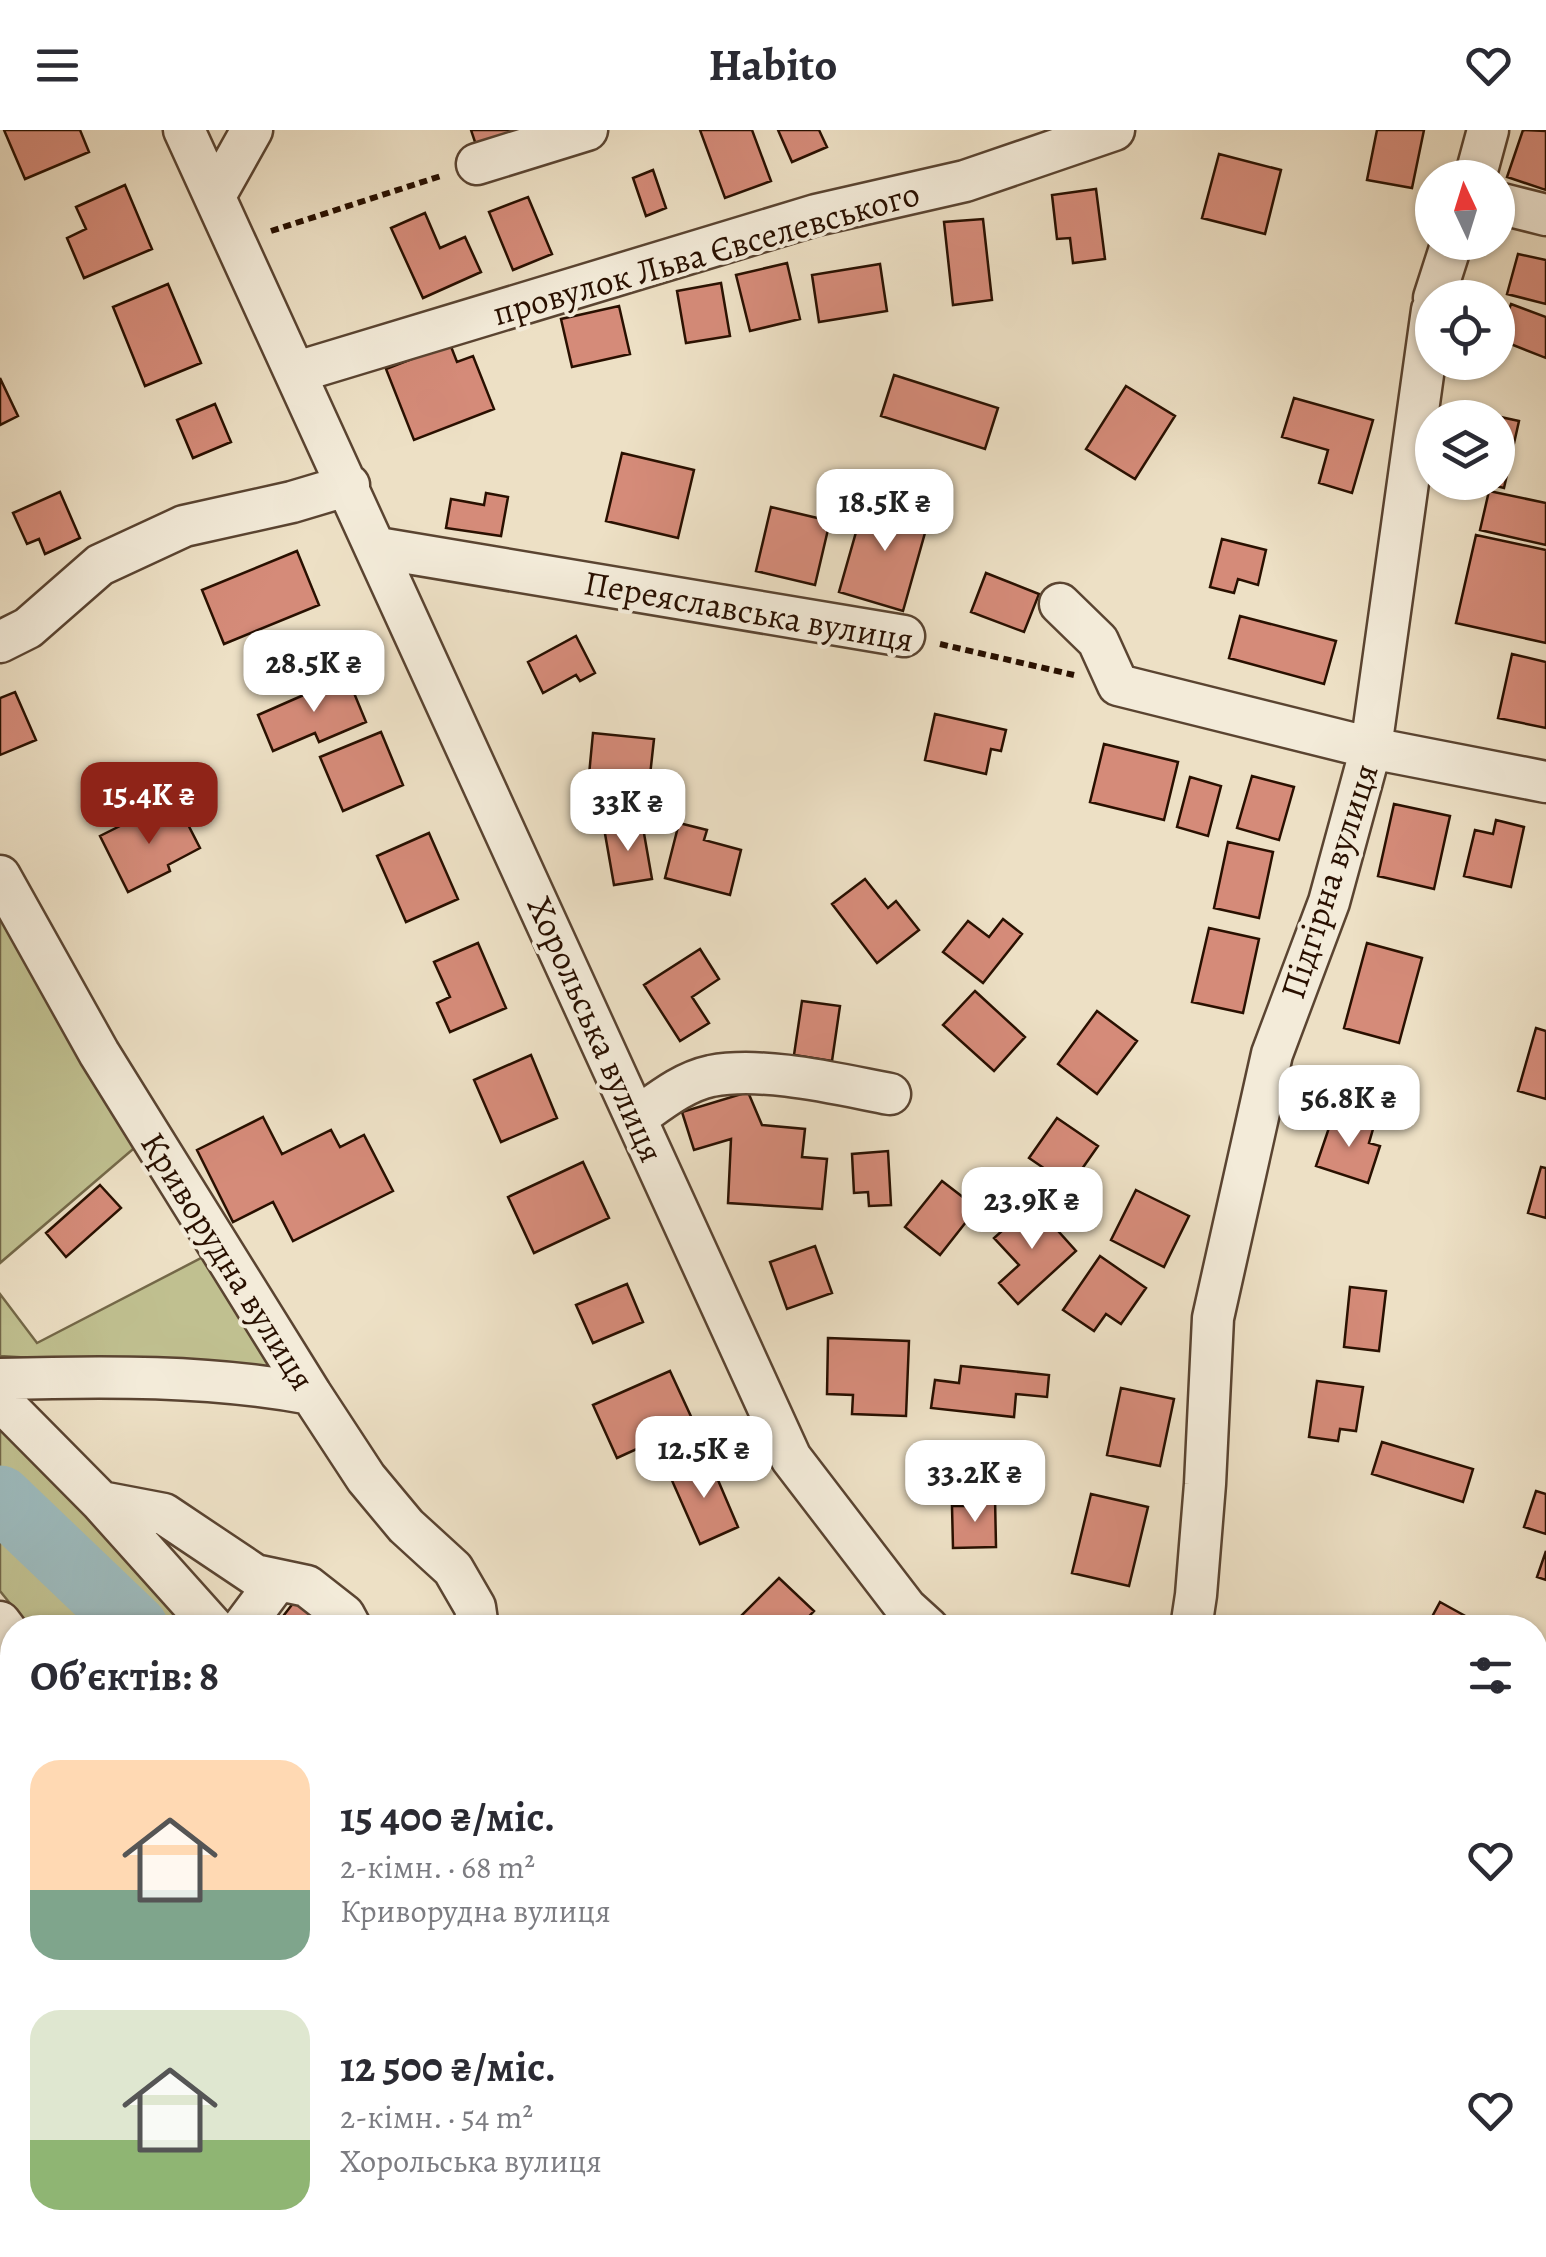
<!DOCTYPE html>
<html lang="uk">
<meta charset="utf-8">
<style>
:root{--surface:#fff;--page:#f2f2f3;--text:#2b2b33;--muted:#7c7c81;--accent:#8f2418}
body{margin:0;font-family:Alegreya,serif;background:var(--page);color:var(--text);height:100vh;display:flex;flex-direction:column;font-size:38px;white-space:nowrap}
*{box-sizing:border-box;margin:0}
p{font-size:32px;color:var(--muted)}
.icon{flex:none;width:55px;height:55px;fill:none;stroke:currentColor;stroke-width:2;stroke-linecap:round;stroke-linejoin:round}
.map{position:relative;flex:1;overflow:hidden}
.details{position:absolute;left:0px;top:1485px;width:1548px;height:642px;display:flex;flex-direction:column;background:var(--surface);border-radius:40px 40px 0 0;box-shadow:0 2px 8px #0004}
.details>*{flex:none}
.needle{width:65px;rotate:356deg}
.tools{position:absolute;left:1415px;top:30px;display:grid;gap:20px}
.tools a{display:grid;place-items:center;width:100px;height:100px;border-radius:50%;background:var(--surface);box-shadow:0 2px 8px #0004;font-size:50px}
.price{position:absolute;translate:-50% -85px;padding:0 22px;border-radius:20px;background:#fff;color:#222;font-size:32px;line-height:65px;filter:drop-shadow(0 2px 5px #0008)}
.price::after{content:'';position:absolute;left:50%;top:60px;width:30px;height:22px;margin-left:-15px;background:inherit;clip-path:polygon(0 0,100% 0,50% 100%)}
.price.active{background:var(--accent);color:#fff}
ul{padding:0;list-style:none}
li{display:flex;align-items:center;gap:30px;height:250px;padding:0 30px}
li span{display:grid;place-items:center;flex:none;width:280px;height:200px;border-radius:30px;color:#555}
li>.icon{margin-inline-start:auto}
span .icon{width:120px;height:120px;fill:#fffc;stroke-width:1}
li b{font-size:42px}
h2{display:flex;justify-content:space-between;align-items:center;height:120px;padding:0 30px;font-size:42px}
header{display:flex;justify-content:space-between;align-items:center;height:130px;padding:0 30px;background:var(--surface);font-size:45px;font-weight:700}
.map>svg:first-child{display:block}
.green{fill:#c0c090;stroke:#746848;stroke-width:2.5}
.lines{fill:none;stroke-linecap:round;stroke-linejoin:round}
.river{stroke:#9dbbbe;stroke-width:65}
.building{fill:#d58b79;stroke:#291000;stroke-width:2.5}
.minor-casing{stroke:#5a4431;stroke-width:45}
.path{stroke:#291000;stroke-width:6;stroke-dasharray:8 5;stroke-linecap:butt}
.minor{stroke:#f3ebd9;stroke-width:40}
.labels{text-anchor:middle;stroke-width:8;stroke-linejoin:round;paint-order:stroke}
.street-label{font-size:35px;fill:#291000;stroke:#f3ebd9}
</style>
<header><svg class="icon" aria-label="menu" viewBox="0 0 24 24"><path d="M4 6h16M4 12h16M4 18h16"/></svg>Habito<svg class="icon" aria-label="heart" viewBox="0 0 24 24"><path d="M12 20l-8-8c-3-5 5-10 8-4 3-6 11-1 8 4z"/></svg></header>
<div class="map">
<svg width="1546" height="2127" viewBox="0 0 1546 2127">
<rect width="100%" height="100%" fill="#ede0c5"/>
<filter id="stains"><feTurbulence type="fractalNoise" baseFrequency=".002" numOctaves="4"/><feColorMatrix values="0 0 0 0 .2 0 0 0 0 .09 0 0 0 0 .02 0 0 0 .5 -.17"/></filter>
<radialGradient id="worn" r=".72"><stop offset=".6" stop-color="#630" stop-opacity="0"/><stop offset="1" stop-color="#630" stop-opacity=".3"/></radialGradient>
<!-- green -->
<path class="green" d="M0,774l139,240 -139,119z
M207,1125l72,118 -279,-17v-62l37,49z
M0,1293l200,204h-171l-29,-36z
M596,2115h312l19,12h-320z"/>
<g class="lines">
<!-- river -->
<path class="river" d="M0,1368l136,130
M793,2115l18,12"/>
</g>
<!-- building -->
<path class="building" d="M4,0h76l9,22 -64,27z
M471,0h42l3,8 -38,13z
M700,0h52l19,51 -46,17z
M778,0h41l8,17 -35,15z
M1377,0h47l-12,58 -45,-8z
M1523,0l23,1v59l-39,-13z
M1219,24l62,16 -16,64 -63,-16z
M653,40l13,38 -20,8 -13,-38z
M125,55l27,64 -68,29 -17,-40 19,-9 -10,-22z
M1096,59l9,70 -32,4 -3,-25 -13,1 -5,-44z
M528,67l24,57 -39,16 -24,-58z
M425,83l15,35 25,-11 16,35 -58,26 -32,-70z
M983,89l9,81 -39,5 -9,-83z
M1518,124l28,6v44l-39,-10z
M787,133l13,56 -50,12 -14,-56z
M880,134l7,47 -68,11 -7,-47z
M721,153l9,53 -44,7 -9,-52z
M168,154l33,79 -56,23 -32,-79z
M1511,174l35,13v41l-48,-19z
M619,176l11,48 -58,13 -11,-48z
M450,214l7,18 16,-6 21,53 -80,31 -28,-71z
M894,245l104,33 -13,41 -104,-33z
M0,248l18,38 -18,9z
M1126,256l49,30 -40,63 -49,-30z
M1294,268l79,22 -21,73 -33,-10 9,-33 -46,-13z
M215,274l16,38 -38,16 -16,-38z
M1473,281l46,10 -15,67 -24,-6h18v-64h-26z
M622,323l72,17 -16,68 -72,-17z
M1489,361l57,12v42l-66,-15z
M60,362l20,46 -35,16 -6,-15 -12,5 -14,-31z
M486,363l22,4 -7,39 -55,-8 5,-29 33,6z
M866,367l64,18 -27,96 -64,-19z
M771,377l59,14 -15,64 -59,-14z
M1476,405l70,15v93l-90,-20z
M1222,409l44,11 -8,35 -20,-6 -4,14 -24,-6z
M297,421l22,54 -95,39 -22,-54z
M986,443l53,21 -15,38 -53,-20z
M1240,486l96,25 -12,43 -95,-26z
M576,506l19,37 -15,8 -4,-6 -33,18 -15,-31z
M1512,524l34,8v66l-48,-10z
M347,546l19,46 -47,20 -4,-9 -42,18 -15,-36z
M15,562l21,48 -36,15v-57z
M935,584l71,16 -5,21 -10,-2 -5,25 -61,-14z
M381,602l22,53 -60,26 -23,-54z
M593,603l61,6 -7,64 -60,-7z
M1104,614l74,18 -14,58 -74,-18z
M1252,646l42,11 -15,53 -42,-12z
M1190,647l31,9 -13,50 -31,-9z
M1394,674l56,12 -16,73 -56,-13z
M154,679l6,12 21,-10 19,37 -32,17 2,6 -42,21 -28,-56z
M1496,690l28,7 -13,60 -47,-11 11,-46 18,4z
M642,692l10,57 -38,6 -10,-57z
M679,693l28,7 -3,10 37,10 -11,45 -65,-17z
M429,703l29,66 -52,23 -29,-66z
M1228,712l45,10 -14,66 -45,-10z
M865,749l23,29 8,-7 23,29 -42,33 -45,-59z
M1003,789l19,15 -39,49 -40,-31 25,-31 21,16z
M1209,798l50,11 -16,74 -51,-11z
M478,813l28,65 -56,24 -13,-29 13,-6 -16,-35z
M1367,813l55,15 -23,85 -55,-15z
M700,819l19,30 -27,18 17,26 -29,18 -36,-56z
M975,861l50,46 -31,34 -51,-46z
M802,871l38,5 -8,55 -38,-6z
M1097,881l40,30 -40,53 -39,-30z
M1536,898l10,3v68l-28,-8z
M531,925l26,63 -56,24 -27,-62z
M748,962l14,33 43,4 -3,28 25,2 -5,50 -94,-6 3,-64 -37,11 -12,-38z
M1333,986l40,13 -4,14 11,3 -12,37 -52,-17z
M263,987l19,37 49,-24 9,17 24,-12 29,56 -100,50 -20,-39 -40,20 -36,-72z
M1057,988l41,28 -28,40 -41,-28z
M888,1021l3,54 -22,1 -1,-14 -14,1 -2,-39z
M583,1032l26,56 -75,35 -26,-56z
M1541,1037l5,1v50l-18,-5z
M942,1051l35,27 -37,47 -35,-28z
M100,1055l21,23 -55,49 -20,-24z
M1136,1060l53,26 -25,51 -53,-27z
M1033,1073l43,48 -58,53 -19,-21 20,-18 -25,-27z
M815,1116l17,47 -45,16 -17,-47z
M1100,1126l46,32 -25,36 -15,-10 -12,17 -31,-21z
M627,1154l16,38 -50,21 -17,-38z
M1350,1157l36,4 -7,60 -35,-4z
M828,1208l81,3 -3,75 -54,-2 1,-19 -26,-1z
M961,1236l88,9 -2,22 -31,-3 -2,23 -83,-9 4,-28 24,3z
M670,1241l24,52 -77,35 -24,-53z
M1317,1251l46,6 -7,44 -16,-2 -2,12 -29,-4z
M1121,1258l53,11 -14,67 -53,-11z
M1382,1312l91,27 -10,33 -91,-28z
M709,1329l29,68 -38,17 -30,-68z
M1536,1361l10,3v40l-22,-7z
M1091,1364l57,13 -19,79 -57,-13z
M980,1367h15l1,50 -43,1 -1,-42h28z
M1546,1421v29l-9,-3z
M779,1448l35,33 -16,17h-63l-3,-3z
M301,1463l29,22 -9,13h-47z
M1440,1472l38,21 -2,5h-50z
M820,1487l10,11h-20z
M12,1635v46l-12,-16v-20z
M1535,1753l11,10v19l-11,13z
M1546,1820v45l-11,-9v-22z
M0,1872l12,15v8l-12,11z
M1546,2069v58h-7l-16,-12h12v-32z
M28,2115h463l9,12h-488z
M993,2115h111l2,2 -7,10h-91z
M1443,2115h38l15,12h-63z"/>
<g class="lines">
<!-- minor casing -->
<g class="minor-casing">
<path id="minor" d="M184,0l607,1328 115,150 22,20
M477,34l110,-34
M1475,48l13,-48
M215,66l37,-66
M1498,73l48,12
M1434,168l18,-56
M297,242l519,-157 149,-34 149,-51
M378,418l526,88
M1060,474l38,37 20,44 253,63 175,34
M0,512l28,-14 72,-63 84,-39 108,-24 57,-17
M0,746l99,177 212,341 55,84 40,48 47,43 22,38 3,21
M636,988c24,-17 47,-36 75,-42 53,-10 126,8 179,18
M0,1249c104,-3 209,-4 311,15
M0,1270l101,102 113,126
M101,1372l63,12 91,61 52,11 37,29 7,13
M0,1492l12,16
M242,1498l35,-47
M1191,1498l5,-33 9,-111 8,-166 59,-264 57,-152 42,-154 61,-438
M1535,1567l11,1
M1535,1943l11,9
M0,1983l12,-9
M941,2115l17,12
M1150,2115l16,12"/>
</g>
<!-- path -->
<path class="path" d="M271,101l173,-56
M940,514l134,31"/>
<!-- minor -->
<use href="#minor" class="minor"/>
</g>
<g class="labels">
<!-- street labels -->
<g class="street-label">
<text transform="translate(706 123) rotate(-16)" y="12">провулок Льва Євселевського</text>
<text transform="translate(749 481) rotate(10)" y="12">Переяславська вулиця</text>
<text transform="translate(1329 751) rotate(-72)" y="12">Підгірна вулиця</text>
<text transform="translate(596 899) rotate(66)" y="12">Хорольська вулиця</text>
<text transform="translate(228 1131) rotate(58)" y="12">Криворудна вулиця</text>
</g>
</g>
<rect width="100%" height="100%" filter="url(#stains)"/>
<rect width="100%" height="100%" fill="url(#worn)"/>
</svg>
<div class="tools">
<a><svg class="needle" viewBox="-14 -14 28 28"><path d="M0-13l5 13h-10z" fill="#e53935"/><path d="M0 13l5-13h-10z" fill="#7c7c81"/></svg></a>
<a><svg class="icon" aria-label="locate" viewBox="0 0 24 24"><circle cx="12" cy="12" r="6"/><path d="M12 2v4M12 18v4M2 12h4M18 12h4"/></svg></a>
<a><svg class="icon" aria-label="layers" viewBox="0 0 24 24"><path d="M12 4l9 5-9 5-9-5zM3 14l9 5 9-5"/></svg></a>
</div>
<b class="price" style="left:885px;top:424px">18.5K ₴</b>
<b class="price" style="left:314px;top:585px">28.5K ₴</b>
<b class="price active" style="left:149px;top:717px">15.4K ₴</b>
<b class="price" style="left:628px;top:724px">33K ₴</b>
<b class="price" style="left:1349px;top:1020px">56.8K ₴</b>
<b class="price" style="left:1032px;top:1122px">23.9K ₴</b>
<b class="price" style="left:704px;top:1371px">12.5K ₴</b>
<b class="price" style="left:975px;top:1395px">33.2K ₴</b>
<section class="details">
<h2>Об’єктів: 8<svg class="icon" aria-label="filters" viewBox="0 0 24 24"><path d="M4 7h16M4 17h16"/><circle cx="9" cy="7" r="2"/><circle cx="15" cy="17" r="2"/></svg></h2>
<ul>
<li><span style="background:linear-gradient(#ffd9b3 65%,#7fa58c 0)"><svg class="icon" aria-label="home" viewBox="0 0 24 24"><path d="M3 11l9-7 9 7M6 9v11h12V9"/></svg></span><div><b>15 400 ₴/міс.</b><p>2-кімн. · 68 m²</p><p>Криворудна вулиця</p></div><svg class="icon" aria-label="heart" viewBox="0 0 24 24"><path d="M12 20l-8-8c-3-5 5-10 8-4 3-6 11-1 8 4z"/></svg></li>
<li><span style="background:linear-gradient(#dfe7d0 65%,#8fb573 0)"><svg class="icon" aria-label="home" viewBox="0 0 24 24"><path d="M3 11l9-7 9 7M6 9v11h12V9"/></svg></span><div><b>12 500 ₴/міс.</b><p>2-кімн. · 54 m²</p><p>Хорольська вулиця</p></div><svg class="icon" aria-label="heart" viewBox="0 0 24 24"><path d="M12 20l-8-8c-3-5 5-10 8-4 3-6 11-1 8 4z"/></svg></li>
</ul>
</section>
</div>
